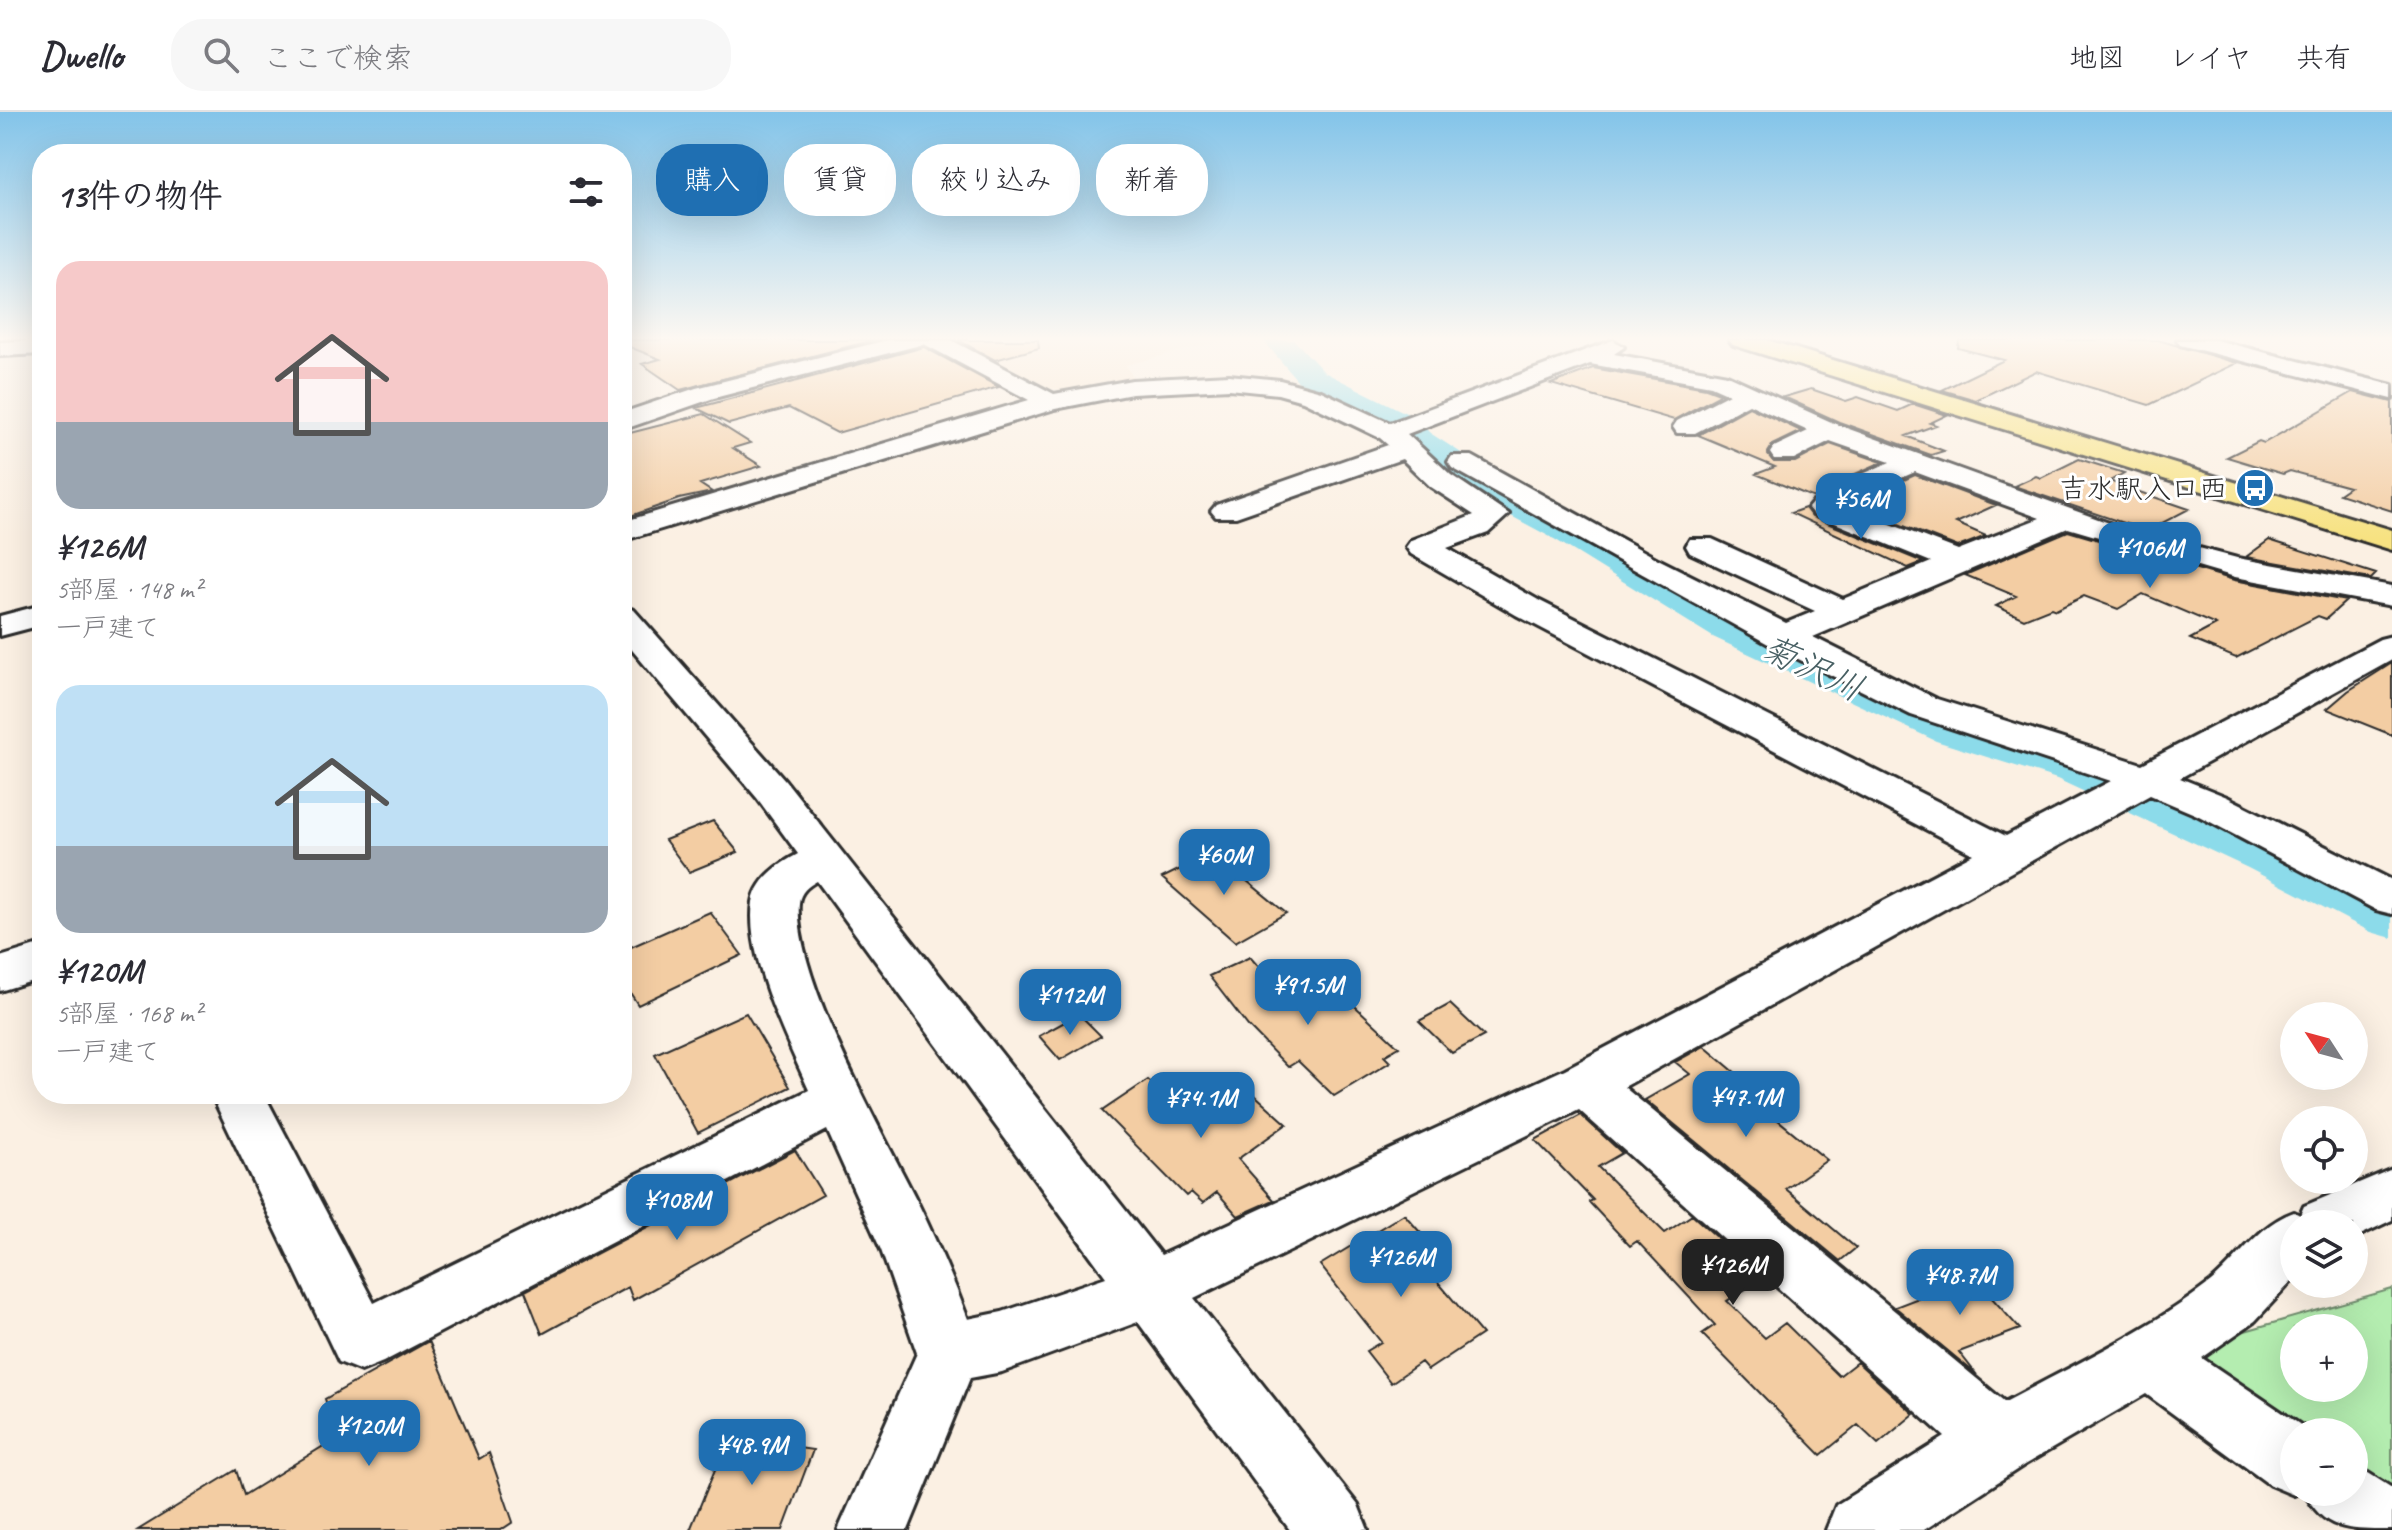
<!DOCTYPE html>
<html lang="ja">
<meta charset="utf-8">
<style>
:root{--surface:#fff;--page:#f7f7f7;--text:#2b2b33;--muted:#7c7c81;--line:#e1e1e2;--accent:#1f6fb2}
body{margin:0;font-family:Caveat,"Klee One",sans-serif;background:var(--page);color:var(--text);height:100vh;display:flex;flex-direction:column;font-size:30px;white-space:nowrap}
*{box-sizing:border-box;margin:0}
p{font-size:26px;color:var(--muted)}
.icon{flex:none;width:44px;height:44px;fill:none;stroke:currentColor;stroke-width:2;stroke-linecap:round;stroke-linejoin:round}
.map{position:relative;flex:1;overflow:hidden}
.sheet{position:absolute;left:32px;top:32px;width:600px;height:960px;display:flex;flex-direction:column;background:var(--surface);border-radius:32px;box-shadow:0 8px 32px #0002}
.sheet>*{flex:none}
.guide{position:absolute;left:656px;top:32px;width:760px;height:72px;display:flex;gap:16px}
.needle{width:52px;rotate:306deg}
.fabs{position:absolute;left:2280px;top:890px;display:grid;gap:16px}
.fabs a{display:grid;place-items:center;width:88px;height:88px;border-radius:50%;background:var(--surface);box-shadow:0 8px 32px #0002;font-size:40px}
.price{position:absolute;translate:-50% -68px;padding:0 18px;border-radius:16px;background:var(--accent);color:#fff;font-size:26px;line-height:52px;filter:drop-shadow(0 2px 4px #0008)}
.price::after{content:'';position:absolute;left:50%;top:48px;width:24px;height:18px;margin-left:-12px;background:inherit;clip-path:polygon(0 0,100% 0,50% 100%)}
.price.selected{background:#222;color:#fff}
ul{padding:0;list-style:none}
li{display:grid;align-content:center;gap:16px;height:424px;padding:0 24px}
li span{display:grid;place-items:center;height:248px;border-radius:24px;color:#555}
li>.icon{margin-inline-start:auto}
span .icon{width:144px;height:144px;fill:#fffc;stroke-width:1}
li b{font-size:34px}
h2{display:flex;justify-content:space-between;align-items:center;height:96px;padding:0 24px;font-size:34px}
.pill{padding:0 28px;border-radius:32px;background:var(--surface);box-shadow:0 8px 32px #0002;font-size:28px;line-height:72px}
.pill.selected{background:var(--accent);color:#fff}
header{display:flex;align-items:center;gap:48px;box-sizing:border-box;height:112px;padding:0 40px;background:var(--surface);border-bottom:2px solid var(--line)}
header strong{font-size:38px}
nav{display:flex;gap:44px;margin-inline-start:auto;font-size:28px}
.search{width:560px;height:72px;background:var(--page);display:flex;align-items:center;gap:20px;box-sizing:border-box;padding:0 28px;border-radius:32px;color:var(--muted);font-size:30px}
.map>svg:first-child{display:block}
.built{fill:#f9e6d0}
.green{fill:#b4edb0;stroke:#708c6e;stroke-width:2;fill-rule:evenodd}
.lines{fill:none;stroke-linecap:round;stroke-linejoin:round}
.river{fill:#8cdbea;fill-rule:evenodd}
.building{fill:#f3cda3;stroke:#2b2b2b;stroke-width:2}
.minor-casing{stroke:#2b2b2b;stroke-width:6}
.major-casing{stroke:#2b2b2b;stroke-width:6}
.minor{fill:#fff;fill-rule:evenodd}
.major{fill:#f7e281;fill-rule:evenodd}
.labels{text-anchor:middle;stroke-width:6;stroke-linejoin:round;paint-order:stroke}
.far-poi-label{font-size:28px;fill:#2b2b2b;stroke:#fff;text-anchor:end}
.water-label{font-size:36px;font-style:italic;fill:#486064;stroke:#fff}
</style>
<header>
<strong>Dwello</strong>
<div class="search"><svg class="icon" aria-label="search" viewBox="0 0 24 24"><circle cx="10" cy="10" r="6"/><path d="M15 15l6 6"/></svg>ここで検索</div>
<nav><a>地図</a><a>レイヤ</a><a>共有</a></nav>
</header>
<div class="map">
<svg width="2392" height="1418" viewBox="0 0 2392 1418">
<rect width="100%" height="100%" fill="#fbf0e3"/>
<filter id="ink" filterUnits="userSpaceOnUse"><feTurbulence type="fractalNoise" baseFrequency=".0125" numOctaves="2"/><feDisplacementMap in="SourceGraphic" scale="16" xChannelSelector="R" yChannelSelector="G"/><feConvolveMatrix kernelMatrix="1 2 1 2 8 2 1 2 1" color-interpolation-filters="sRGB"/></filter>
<g filter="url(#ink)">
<!-- built -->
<path class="built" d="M956,228h268l-98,25 9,16 -71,9 -16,-2z"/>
<!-- green -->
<path class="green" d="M2392,1177v241l-38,-38v-60h-60l-144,-74zM2294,1216h60v60h-60z"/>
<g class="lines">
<!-- river -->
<path class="river" d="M1263,228h31l30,32 90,45 16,16 94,60 60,31 161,95 225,102 123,36 195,85 104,51v45l-21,-6 -123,-64 -191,-89 -121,-38 -223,-104 -157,-97 -58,-31 -92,-62 -16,-16 -88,-45z"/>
</g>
<!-- building -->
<path class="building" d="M622,228h252l-194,50 -38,-26 18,-5 -38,-15z
M958,228h80l1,8 -44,12z
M1959,228h199l79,23 -88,42 -113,-34 -60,29 -34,-10 62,-30 -46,-12z
M924,235l75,40 -162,46 -48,-25 -60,16 -33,-16z
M1593,256l113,20 16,6 -48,26 -123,-36z
M1811,277l35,12 12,-4 40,14 15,-7 34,11 -17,8 6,2 -30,11 38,15 -13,4 -92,-33 -55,-25z
M2353,280l39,10v109l-53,-17 10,-7 -59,-16 -7,3 -56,-17 32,-16 5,2z
M1749,295l52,24 -29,14 -4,10 6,7h21l35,-18 52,18 -45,20 -5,7 4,10 23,1 56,-25 81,30 -40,18 30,13 -28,11 -124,-48h-17l-61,-25 19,-7 -77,-32z
M704,302l46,29 -17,5 28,18 -61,18 12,8 -33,7 -57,20v-84z
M2079,347l45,14 -14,8 9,4 70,24 -42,22 -133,-45 22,-10 5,2z
M1805,396l7,9 111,45 -15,6 -117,-55z
M2068,419l166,49 112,21 -20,18 -8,-3 -82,42 -46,-19 26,-14 -73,-31 -25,15 -34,-13 -28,14 -5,-2 -27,11 -28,-13 20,-10 -51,-21z
M2269,428l107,34 -5,5 -125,-22z
M2392,551v72l-65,-26 21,-18z
M713,709l25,31 -49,20 -24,-32z
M1213,741l73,60 -51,29 -73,-64z
M710,800l32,43 -104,50 -16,-25v-29z
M1250,845l40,45 39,-20 70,65 -15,9 6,6 -56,34 -36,-35 -10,6 -40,-41 -39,-50z
M1450,892l34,32 -32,17 -33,-32z
M746,901l44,74 -92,46 -43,-79z
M1079,902l22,22 -41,24 -21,-24z
M1704,934l60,51 -8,5 71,58 -41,29 70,59 -16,13 -195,-161 45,-26 -15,-12z
M1236,966l51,46 -49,35 36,41 -36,16 -21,-24 -14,11 -12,-11 -5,4 -84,-85 46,-31 37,33z
M1581,1003l41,38 -24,14 67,66 27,-18 71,63 -36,23 38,37 20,-15 54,53 18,-14 57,52 -36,30 -20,-19 -37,30 -119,-121 13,-9 -78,-84 -7,5 -41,-44 4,-2 -58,-60z
M795,1038l28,45 -190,105 -5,-13 -86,47 -17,-43z
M1404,1102l38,43 -16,11 56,66 -54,36 -7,-8 -30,21 -25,-32 15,-9 -61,-77z
M1973,1165l47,52 -61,23 18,23 -82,-68z
M429,1229l50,118 10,-6 24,69 -12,8h-363l98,-60 8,25 94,-58 -13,-38z
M728,1326l85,12 -30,80h-93z"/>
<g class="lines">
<!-- minor casing -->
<g class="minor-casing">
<path id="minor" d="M42,228v14l-42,2v-14z
M887,228h64l103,54 78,-14 97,-5 51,5 41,11 69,32 223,-83 11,7 -10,7 113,21 111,50 285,103 114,30 155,28v20l-157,-29 -167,-49 -255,109 124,62 205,65 238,-125 12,-3v24l-212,118 47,19 165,83v34l-16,-4 -179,-95 -47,-20 -526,292 381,315c69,-37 144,-72 206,-120 29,-24 47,-57 83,-70l6,3 4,-9 88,-37v51l-38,18v-14h-60v55l-39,42 -53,37 109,74h-17v60h7l-7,3 -24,-10 -124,-91 -122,71 -100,65h-98l10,-25 109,-68 -366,-327 -385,188 164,207 10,25h-78l-152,-208 -136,50 -32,6 -62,152h-70l79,-177 -36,-103 -54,-120 -444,232 -22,9 -22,-9 -128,-268h53l110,209 435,-213c-22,-50 -64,-133 -56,-188 4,-23 26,-38 45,-48l-41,-56 -135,-160v-31l12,3 151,170 376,475 404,-186 408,-215 -457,-239 -105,-61 -5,-7 5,-7 63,-25 -43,-28 -29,-28 -166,58h-20l-5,-6 5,-6 172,-60 -8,-7 -77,-37 -25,-7 -49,-5 -97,5 -77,15 -433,132v-19l407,-122 -105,-56 -210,54 -92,32v-17l74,-25zM1590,252l121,22 18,8 -52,27 -4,6 4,6h18l54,-29 59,27 -34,16 -4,6 4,6h20l36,-18 60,21 -52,23 -4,6 4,6h20l57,-25 125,46 -82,32 -125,-48h-20l-5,6 5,6 118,48 -88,37 -131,-60h-22l-4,7 4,7 125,58 -29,12 -128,-64 -186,-103h-20l-4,6 4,6 318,177 141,70 200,66 -105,55 -466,-235 -93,-53 41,-15 21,-19 -58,-39 -44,-41zM817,769l289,396 -104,35 -34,7c-15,-40 -32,-79 -51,-118 -34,-68 -124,-225 -118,-298 1,-11 9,-17 18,-22z
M2177,228h39l176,45v14l-212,-54z
M42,493v20l-42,11v-20z
M42,832v34l-42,13v-34z
M2354,1352l38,24v42c-47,0 -68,0 -88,-38h50z"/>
</g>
<!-- major casing -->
<g class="major-casing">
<path id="major" d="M1729,228h38l625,190v20l-659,-205z"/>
</g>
<!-- minor -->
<use href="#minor" class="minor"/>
<!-- major -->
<use href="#major" class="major"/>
</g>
</g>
<!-- sky -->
<linearGradient id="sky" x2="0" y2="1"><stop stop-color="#83c4e9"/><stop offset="0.53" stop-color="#fdf8f2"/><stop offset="1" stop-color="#fdf8f2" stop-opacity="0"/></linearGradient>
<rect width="2392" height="427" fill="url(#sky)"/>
<!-- icons -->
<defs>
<g id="bus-disc" transform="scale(2)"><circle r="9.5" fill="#1f6fb2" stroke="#fff"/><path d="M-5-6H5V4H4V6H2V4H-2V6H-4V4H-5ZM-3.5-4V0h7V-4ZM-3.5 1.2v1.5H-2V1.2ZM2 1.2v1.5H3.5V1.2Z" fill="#fff"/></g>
</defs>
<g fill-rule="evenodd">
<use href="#bus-disc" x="2255" y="376"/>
</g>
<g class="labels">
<!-- far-poi labels -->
<g class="far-poi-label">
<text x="2227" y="386">吉水駅入口西</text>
</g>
<!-- water labels -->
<g class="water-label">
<text transform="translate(1813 555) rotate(25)" y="13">菊沢川</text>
</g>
</g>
</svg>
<div class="fabs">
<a><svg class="needle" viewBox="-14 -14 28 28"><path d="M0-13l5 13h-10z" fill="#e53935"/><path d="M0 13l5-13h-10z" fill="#7c7c81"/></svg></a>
<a><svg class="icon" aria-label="locate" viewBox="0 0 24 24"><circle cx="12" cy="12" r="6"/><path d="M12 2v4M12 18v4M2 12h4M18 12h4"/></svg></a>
<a><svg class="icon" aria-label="layers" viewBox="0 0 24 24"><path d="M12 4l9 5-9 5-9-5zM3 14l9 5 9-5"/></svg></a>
<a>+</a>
<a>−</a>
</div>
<b class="price" style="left:1861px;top:429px">¥56M</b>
<b class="price" style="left:2150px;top:478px">¥106M</b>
<b class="price" style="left:1224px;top:785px">¥60M</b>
<b class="price" style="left:1308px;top:915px">¥91.5M</b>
<b class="price" style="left:1070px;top:925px">¥112M</b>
<b class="price" style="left:1746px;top:1027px">¥47.1M</b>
<b class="price" style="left:1201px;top:1028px">¥74.1M</b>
<b class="price" style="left:677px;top:1130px">¥108M</b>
<b class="price" style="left:1401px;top:1187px">¥126M</b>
<b class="price selected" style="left:1733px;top:1195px">¥126M</b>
<b class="price" style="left:1960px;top:1205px">¥48.7M</b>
<b class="price" style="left:369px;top:1356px">¥120M</b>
<b class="price" style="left:752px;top:1375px">¥48.9M</b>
<div class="guide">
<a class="pill selected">購入</a>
<a class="pill">賃貸</a>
<a class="pill">絞り込み</a>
<a class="pill">新着</a>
</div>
<section class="sheet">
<h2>13件の物件<svg class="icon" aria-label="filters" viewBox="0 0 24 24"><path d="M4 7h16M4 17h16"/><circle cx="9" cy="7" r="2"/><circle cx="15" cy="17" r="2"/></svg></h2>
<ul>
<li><span style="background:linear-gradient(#f6c9c9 65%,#9aa5b1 0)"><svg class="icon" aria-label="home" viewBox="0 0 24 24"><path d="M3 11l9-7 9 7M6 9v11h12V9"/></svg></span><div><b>¥126M</b><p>5部屋 · 148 m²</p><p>一戸建て</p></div></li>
<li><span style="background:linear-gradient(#bfe0f5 65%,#9aa5b1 0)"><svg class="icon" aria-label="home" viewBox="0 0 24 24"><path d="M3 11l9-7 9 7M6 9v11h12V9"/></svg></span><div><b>¥120M</b><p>5部屋 · 168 m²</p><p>一戸建て</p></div></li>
</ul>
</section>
</div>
